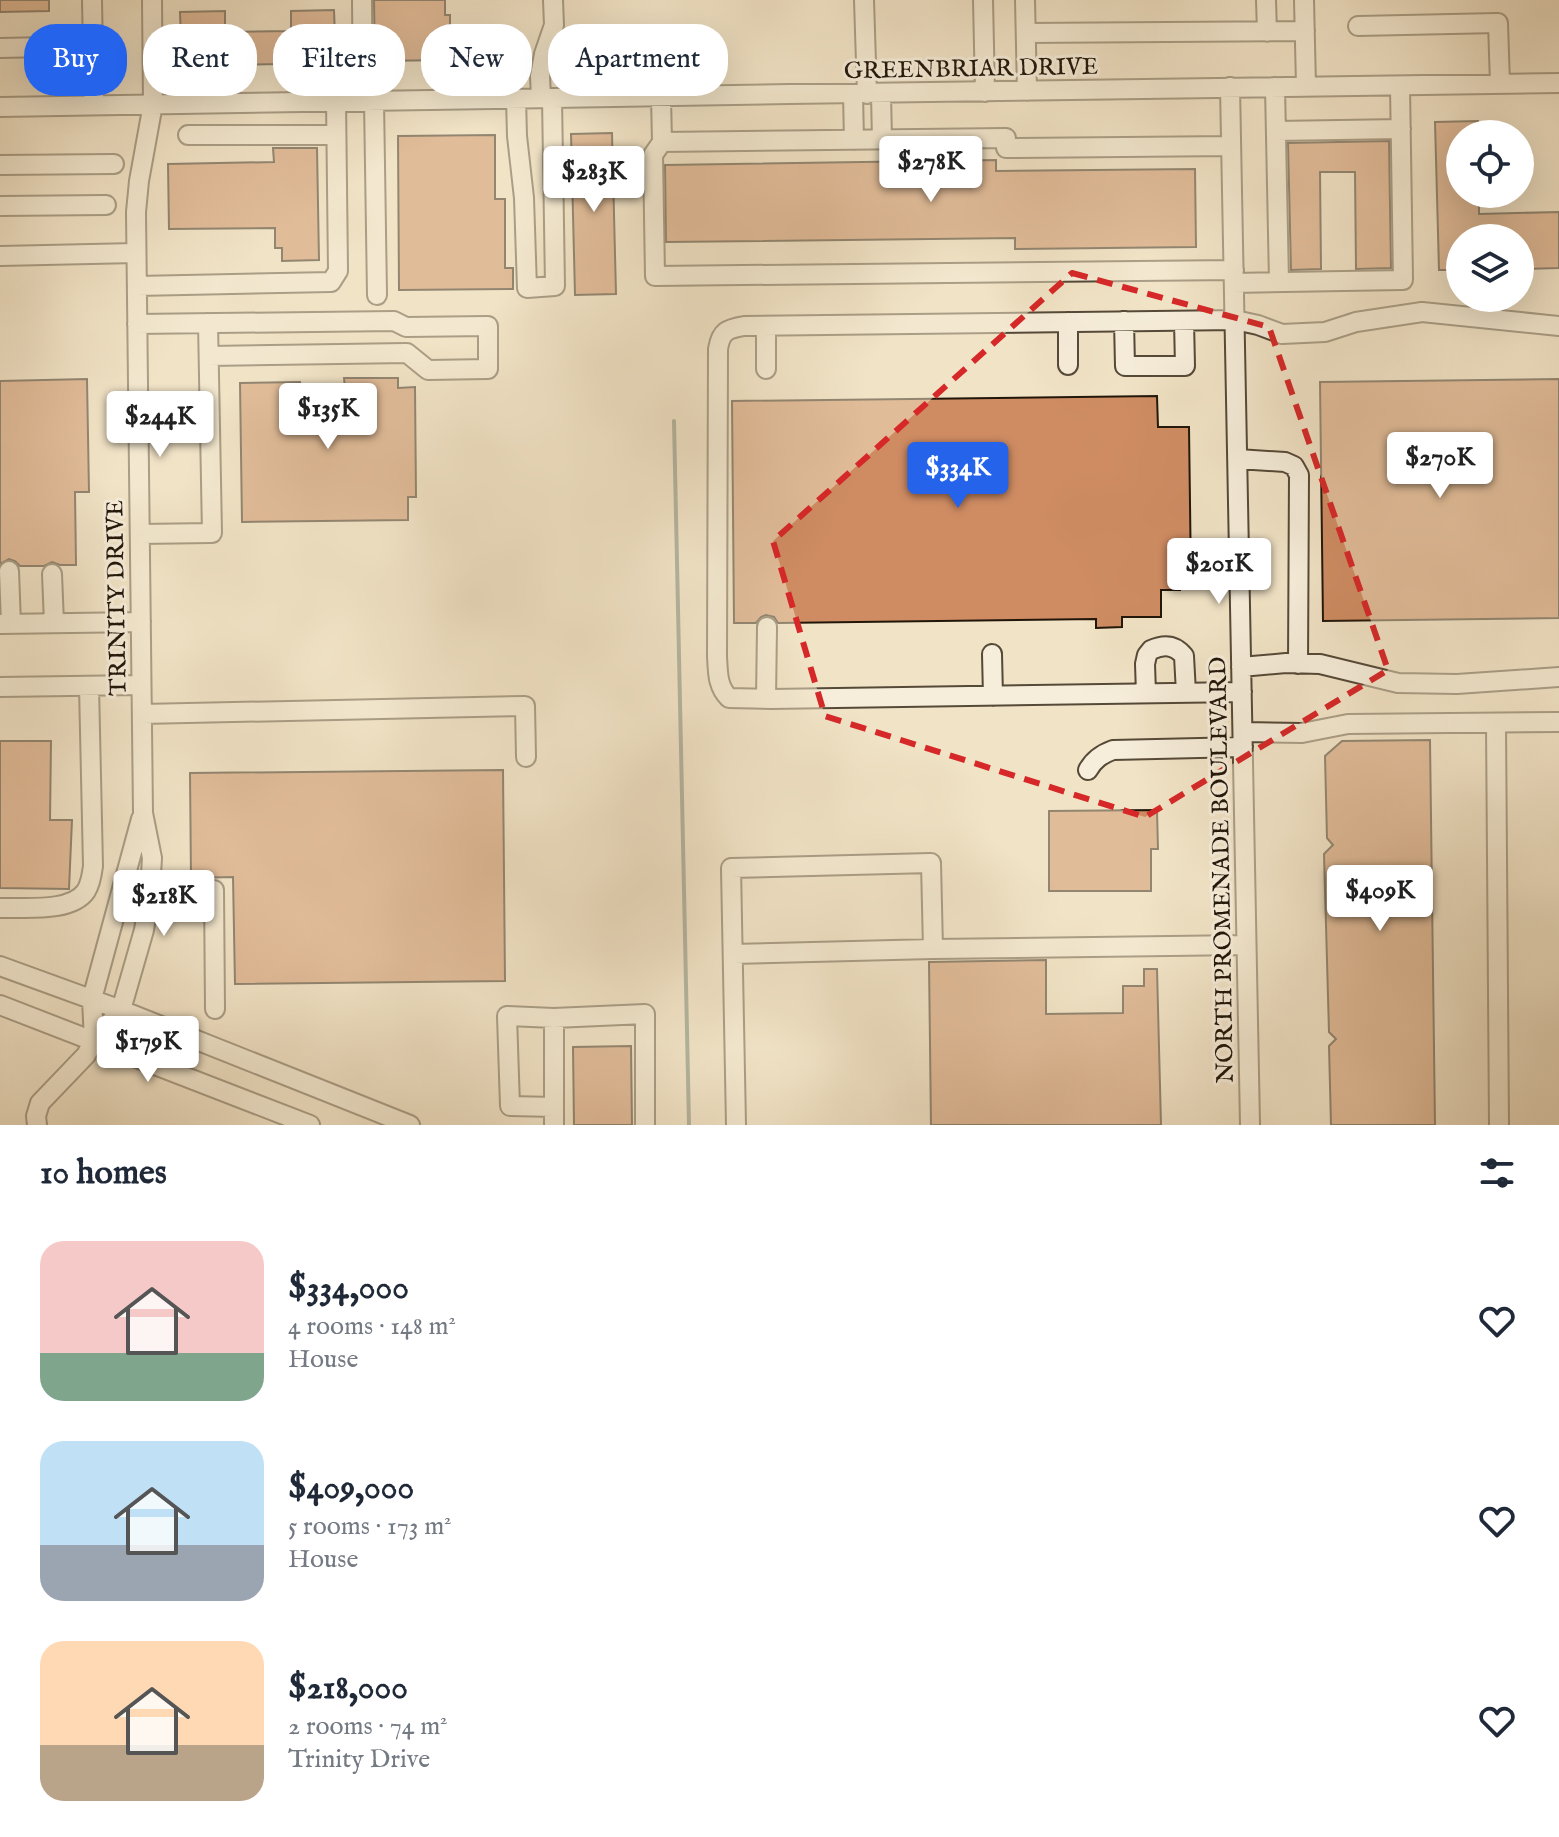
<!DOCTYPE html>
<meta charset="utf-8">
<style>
:root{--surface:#fff;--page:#f6f6f7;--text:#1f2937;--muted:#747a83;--accent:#2563eb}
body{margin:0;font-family:"IM FELL English",serif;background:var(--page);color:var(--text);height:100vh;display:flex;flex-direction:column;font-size:30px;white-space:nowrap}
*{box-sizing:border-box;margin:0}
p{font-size:26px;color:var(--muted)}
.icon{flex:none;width:44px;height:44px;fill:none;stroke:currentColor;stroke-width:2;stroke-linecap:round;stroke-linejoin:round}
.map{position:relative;height:1125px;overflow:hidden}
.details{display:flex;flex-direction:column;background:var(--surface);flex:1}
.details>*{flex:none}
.guide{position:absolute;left:24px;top:24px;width:800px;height:72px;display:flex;gap:16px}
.fabs{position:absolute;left:1446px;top:120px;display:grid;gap:16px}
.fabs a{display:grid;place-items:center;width:88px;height:88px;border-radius:50%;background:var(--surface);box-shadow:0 8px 32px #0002;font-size:40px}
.price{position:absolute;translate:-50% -68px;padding:0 18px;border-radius:8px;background:#fff;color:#222;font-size:26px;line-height:52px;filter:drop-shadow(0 2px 4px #0008)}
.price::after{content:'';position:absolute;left:50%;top:48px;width:24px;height:18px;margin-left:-12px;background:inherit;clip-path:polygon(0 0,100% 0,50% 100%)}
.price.selected{background:var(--accent);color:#fff}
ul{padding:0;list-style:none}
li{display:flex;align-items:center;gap:24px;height:200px;padding:0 40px}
li span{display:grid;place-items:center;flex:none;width:224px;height:160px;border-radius:24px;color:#555}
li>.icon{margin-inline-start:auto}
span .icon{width:96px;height:96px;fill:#fffc;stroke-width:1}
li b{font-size:34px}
h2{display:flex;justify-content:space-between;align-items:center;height:96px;padding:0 40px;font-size:34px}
.tag{padding:0 28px;border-radius:32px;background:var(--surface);box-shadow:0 8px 32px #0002;font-size:28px;line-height:72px}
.tag.selected{background:var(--accent);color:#fff}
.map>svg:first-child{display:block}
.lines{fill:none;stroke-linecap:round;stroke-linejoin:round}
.stream{stroke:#6a7b70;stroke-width:4}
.building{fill:#cf8c63;stroke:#211609;stroke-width:2}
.minor-casing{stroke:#554938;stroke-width:22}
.minor{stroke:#f6edda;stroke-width:18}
.marked{fill:none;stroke:#d62828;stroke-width:6;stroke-dasharray:16 10;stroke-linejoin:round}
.labels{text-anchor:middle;stroke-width:6;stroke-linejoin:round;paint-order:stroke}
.street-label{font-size:24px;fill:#211609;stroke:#f6edda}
</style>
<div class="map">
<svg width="1559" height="1125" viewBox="0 0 1559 1125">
<rect width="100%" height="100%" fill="#f1e3c6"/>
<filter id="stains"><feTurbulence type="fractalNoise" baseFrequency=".0025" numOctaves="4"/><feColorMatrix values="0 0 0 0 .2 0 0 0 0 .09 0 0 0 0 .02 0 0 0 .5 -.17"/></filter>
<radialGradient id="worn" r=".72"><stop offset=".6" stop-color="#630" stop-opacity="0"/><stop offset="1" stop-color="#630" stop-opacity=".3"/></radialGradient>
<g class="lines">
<!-- stream -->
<path class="stream" d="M674,421l15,704"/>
</g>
<!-- building -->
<path class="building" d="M0,0h49v11l-49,1z
M374,0h71v15h5v45l-75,1z
M334,10l2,53 -154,3 -2,-54 45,-1v21l66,-1v-20z
M1478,121v13h-18v60h19v20l80,-2v56l-39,1v-31h-60v32h-21l-4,-148z
M612,133l4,161 -41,1 -4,-161z
M495,135v64h10v69h8v21l-114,1 -1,-154z
M1389,141l2,127 -35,1 -1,-97h-35l1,97 -30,1 -3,-127z
M273,148h44l2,112 -37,1v-13h-7v-20l-106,1 -1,-65 106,-2z
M996,160v11l199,-2 1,78 -181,2v-11l-349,4 -1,-77z
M344,378h54v10l17,-1 1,110h-8v23l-166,2 -2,-139 60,-1 1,7 44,-1z
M87,379l2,113h-14l1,73h-16l-8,-3 -8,4h-24l-5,-5 -6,-2 -9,5v-183z
M1559,379v239l-236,3 -3,-239z
M1157,396l1,31h31l2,153h-11v10h-19v27h-39v10l-26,1v-9l-318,4 -4,-6 -8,-2 -5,2 -5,6h-22l-2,-222z
M1430,740l5,385h-104l-2,-79 7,-7 -7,-7 -5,-178 9,-9 -6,-7 -2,-82 17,-15z
M0,741h51l-1,79h22l-3,69 -69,-1z
M503,770l2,211 -270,3 -2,-107 -42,1 -1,-105z
M1157,810l1,39h-7v42h-102v-80z
M1046,960v54l77,-1v-27h21v-17h13l4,156h-230l-2,-163z
M631,1046l1,79h-58l-1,-78z"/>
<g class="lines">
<!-- minor casing -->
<g class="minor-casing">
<path id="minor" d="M92,0l2,105
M362,0l1,100
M864,0l3,94
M983,0l2,92
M1025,0l2,91
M1266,0l1,32
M1304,0l2,86
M1358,26l140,-3 2,61
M1026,33l279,-2
M0,48l93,-2
M1230,87l20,1038
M1275,87l4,195
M853,94l1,46
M881,94l1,46
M661,97l1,45 -9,13 2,121 579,-6
M541,98l-1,-22 4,-22 10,-29 -1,-25
M516,99l1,37 7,62 3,90 28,-2 -3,-188
M374,100l3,195
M0,107c520,-11 1039,-15 1559,-24
M1276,131l125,-2
M188,135h148
M662,142l344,-4
M1006,148l225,-2
M0,165l114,-1
M0,206l106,-1
M0,256l136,-3
M1234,283l169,-3 -3,-194
M137,286l194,-4 7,-11 -2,-171
M1124,321l1,45h60l-1,-45
M1068,322v43
M137,324l257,-3 12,6 82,-1v43l-60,1 -21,-17 -198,3
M766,326v43
M1238,459l47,3 9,4 5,9 -1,189
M140,534l72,-1 -4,-210
M9,571l2,53
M52,574l2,49
M0,624l141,-2
M992,654l1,42
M1241,667l45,-4 34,1 78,19 59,1 102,-7
M0,687l141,-2
M1242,692l-471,7 -42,-1c-12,-12 -11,-26 -12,-42l1,-307c3,-18 9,-20 26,-23l491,-6 23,5 24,9 43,-2 31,-10 66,-10 137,14
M1146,693l-1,-29 2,-9 4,-5c13,-6 24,-5 33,6l2,37
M766,699l1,-72
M142,714l383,-8 1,51
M1496,723l3,402
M1243,732l59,1 46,-9 211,-2
M1088,770c6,-11 14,-16 25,-20l130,-3
M150,891l64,-1 1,119
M0,908c24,-1 71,5 86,-17 5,-8 6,-17 7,-25l-4,-180
M733,954l200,-5
M0,966l121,44 289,115
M0,1005l310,120
M554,1018v107
M94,1041l-2,-42 49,-180
M554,1107l-44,-1 -3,-90 47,2 91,-4v111
M37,1125l-1,-9 4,-13 46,-48 8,-14 27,-31 23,-80 6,-39 2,-33 -9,-45 -7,-601 3,-31 14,-77 -1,-104
M736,1125l-5,-257 200,-5 2,86 313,-4"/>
</g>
<!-- minor -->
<use href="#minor" class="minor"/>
</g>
<!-- marked area -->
<path d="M0 0H1559V1125H0ZM1072,273l197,54 119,343 -243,147 -320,-101 -52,-175z" fill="#f1e3c6" fill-opacity=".55" fill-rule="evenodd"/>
<path class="marked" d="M1072,273l197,54 119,343 -243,147 -320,-101 -52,-175z"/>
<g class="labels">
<!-- street labels -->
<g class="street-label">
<text transform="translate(971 68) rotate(-1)" y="8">GREENBRIAR DRIVE</text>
<text transform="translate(116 598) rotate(-91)" y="8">TRINITY DRIVE</text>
<text transform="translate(1221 870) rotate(-91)" y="8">NORTH PROMENADE BOULEVARD</text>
</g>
</g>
<rect width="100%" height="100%" filter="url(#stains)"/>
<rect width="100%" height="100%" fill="url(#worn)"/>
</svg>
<div class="fabs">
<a><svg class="icon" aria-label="locate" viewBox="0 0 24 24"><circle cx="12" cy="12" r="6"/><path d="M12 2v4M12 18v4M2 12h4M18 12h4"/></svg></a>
<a><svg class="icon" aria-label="layers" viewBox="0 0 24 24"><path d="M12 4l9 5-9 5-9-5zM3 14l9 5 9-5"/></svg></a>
</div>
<b class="price" style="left:931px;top:204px">$278K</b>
<b class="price" style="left:594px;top:214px">$283K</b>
<b class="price" style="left:328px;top:451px">$135K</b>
<b class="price" style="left:160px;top:459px">$244K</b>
<b class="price" style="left:1440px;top:500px">$270K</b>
<b class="price selected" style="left:958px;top:510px">$334K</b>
<b class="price" style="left:1219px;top:606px">$201K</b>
<b class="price" style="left:1380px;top:933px">$409K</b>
<b class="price" style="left:164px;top:938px">$218K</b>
<b class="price" style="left:148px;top:1084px">$179K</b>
<div class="guide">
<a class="tag selected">Buy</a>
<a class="tag">Rent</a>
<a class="tag">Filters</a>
<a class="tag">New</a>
<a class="tag">Apartment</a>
</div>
</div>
<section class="details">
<h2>10 homes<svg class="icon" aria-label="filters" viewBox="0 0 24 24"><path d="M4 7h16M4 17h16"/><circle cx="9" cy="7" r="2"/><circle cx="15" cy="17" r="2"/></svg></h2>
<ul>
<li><span style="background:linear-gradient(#f6c9c9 70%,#7fa58c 0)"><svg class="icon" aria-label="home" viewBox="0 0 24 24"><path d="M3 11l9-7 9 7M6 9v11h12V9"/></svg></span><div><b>$334,000</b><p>4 rooms · 148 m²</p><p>House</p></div><svg class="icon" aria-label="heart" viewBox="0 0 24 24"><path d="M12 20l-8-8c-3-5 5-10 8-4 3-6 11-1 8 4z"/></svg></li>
<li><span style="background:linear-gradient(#bfe0f5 65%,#9aa5b1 0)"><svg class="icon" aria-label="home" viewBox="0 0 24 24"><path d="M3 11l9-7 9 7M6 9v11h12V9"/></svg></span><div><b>$409,000</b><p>5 rooms · 173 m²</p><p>House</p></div><svg class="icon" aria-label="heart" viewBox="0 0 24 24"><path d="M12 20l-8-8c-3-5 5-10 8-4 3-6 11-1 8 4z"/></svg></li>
<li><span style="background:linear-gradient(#ffd9b3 65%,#b9a48a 0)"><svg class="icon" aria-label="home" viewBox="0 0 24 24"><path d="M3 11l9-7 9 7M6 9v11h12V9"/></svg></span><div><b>$218,000</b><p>2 rooms · 74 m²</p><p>Trinity Drive</p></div><svg class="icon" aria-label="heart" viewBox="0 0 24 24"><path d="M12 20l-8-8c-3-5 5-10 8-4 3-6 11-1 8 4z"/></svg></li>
</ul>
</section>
